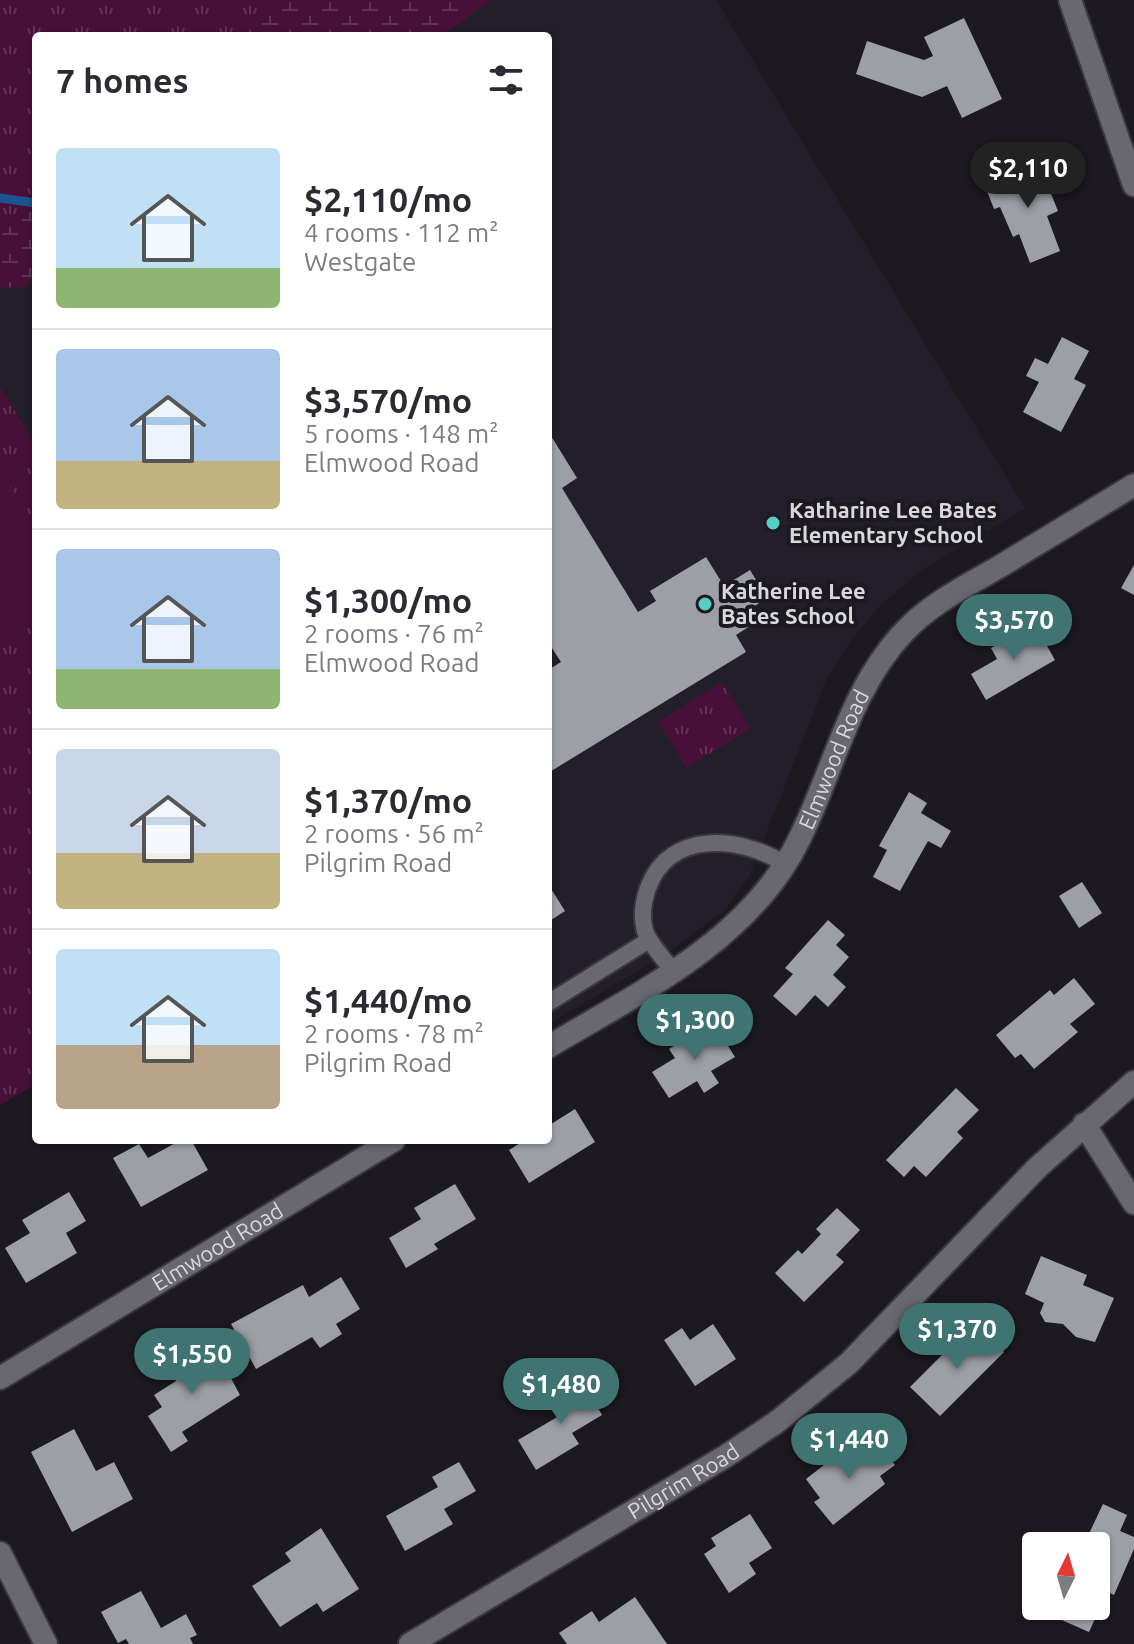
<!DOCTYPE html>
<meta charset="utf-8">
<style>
:root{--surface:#fff;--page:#f7f7f7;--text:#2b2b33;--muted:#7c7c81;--line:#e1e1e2;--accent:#3f7473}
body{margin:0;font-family:Ubuntu,sans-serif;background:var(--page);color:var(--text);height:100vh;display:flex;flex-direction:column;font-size:30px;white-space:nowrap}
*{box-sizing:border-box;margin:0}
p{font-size:26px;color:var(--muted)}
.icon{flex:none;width:44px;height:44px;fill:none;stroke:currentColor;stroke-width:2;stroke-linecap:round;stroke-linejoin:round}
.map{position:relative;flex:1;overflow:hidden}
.side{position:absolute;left:32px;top:32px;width:520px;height:1112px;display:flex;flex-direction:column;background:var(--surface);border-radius:8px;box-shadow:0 2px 6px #0004}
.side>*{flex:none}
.needle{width:52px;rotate:5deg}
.buttons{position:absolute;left:1022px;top:1532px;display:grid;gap:16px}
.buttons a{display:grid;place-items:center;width:88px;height:88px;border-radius:8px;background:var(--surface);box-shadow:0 2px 6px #0004;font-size:40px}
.price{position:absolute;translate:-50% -68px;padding:0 18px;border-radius:28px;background:var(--accent);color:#fff;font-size:26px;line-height:52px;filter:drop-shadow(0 2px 4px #0008)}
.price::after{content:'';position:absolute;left:50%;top:48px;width:24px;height:18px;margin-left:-12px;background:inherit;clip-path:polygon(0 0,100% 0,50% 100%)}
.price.current{background:#222;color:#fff}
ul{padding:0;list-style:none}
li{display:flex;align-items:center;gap:24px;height:200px;padding:0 24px}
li+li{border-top:2px solid var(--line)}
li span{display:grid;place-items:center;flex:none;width:224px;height:160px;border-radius:8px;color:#555}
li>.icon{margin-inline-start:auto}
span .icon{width:96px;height:96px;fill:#fffc;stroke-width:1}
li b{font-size:34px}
h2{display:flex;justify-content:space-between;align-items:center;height:96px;padding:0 24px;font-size:34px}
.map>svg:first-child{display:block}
.built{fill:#221f2b}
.wetland{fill:url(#wetland-marsh)}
.park{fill:url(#park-tufts)}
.pitch{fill:#471038}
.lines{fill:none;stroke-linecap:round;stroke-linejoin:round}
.stream{stroke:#1a5490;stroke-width:9}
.building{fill:#9d9fa7}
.service-casing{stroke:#39383c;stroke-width:20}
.minor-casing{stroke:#39383c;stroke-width:26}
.tertiary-casing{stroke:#39383c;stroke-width:26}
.service{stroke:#69676f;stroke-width:16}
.minor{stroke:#69676f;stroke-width:22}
.tertiary{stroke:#69676f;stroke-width:22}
.poi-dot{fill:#57cec2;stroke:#1c1a20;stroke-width:3}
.labels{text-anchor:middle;stroke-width:8;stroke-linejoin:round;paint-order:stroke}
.poi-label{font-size:22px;font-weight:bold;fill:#d9d8dc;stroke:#1c1a20;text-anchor:start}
.street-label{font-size:22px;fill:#d9d8dc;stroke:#1c1a20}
</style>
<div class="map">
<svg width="1134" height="1644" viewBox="0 0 1134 1644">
<defs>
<pattern id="wetland-marsh" width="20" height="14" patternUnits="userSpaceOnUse" patternTransform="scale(2)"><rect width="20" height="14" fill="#471038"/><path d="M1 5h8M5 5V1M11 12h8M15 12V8" fill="none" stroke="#613254"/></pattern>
<pattern id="park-tufts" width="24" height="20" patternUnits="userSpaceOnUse" patternTransform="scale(2)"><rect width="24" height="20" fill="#471038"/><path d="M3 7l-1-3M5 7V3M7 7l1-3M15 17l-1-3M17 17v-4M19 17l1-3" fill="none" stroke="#613254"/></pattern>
</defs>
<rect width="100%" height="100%" fill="#1c1a20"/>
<!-- built -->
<path class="built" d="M273,0h443l309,508 -103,62 -41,35 -32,38 -23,38 -77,196 -25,34 -58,43 -118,71v-989h-322z
M36,204v243l-36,-62v-149z"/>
<!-- wetland -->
<path class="wetland" d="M224,0h268l-51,36h-261z
M0,180l36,8v93l-12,6 -24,1z"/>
<!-- park -->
<path class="park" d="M0,0h273l-47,36h-190v168l-36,32z
M0,385l36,62v637l-36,21z
M722,682l29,46 -64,40 -29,-46z"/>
<!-- pitch -->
<path class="pitch" d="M0,471l36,55v96l-36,26z"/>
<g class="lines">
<!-- stream -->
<path class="stream" d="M0,198l36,5"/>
</g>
<!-- building -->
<path class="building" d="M964,18l38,81 -40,19 -15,-32 -25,11 -66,-23 11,-33 57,19 9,-4 -9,-19z
M1037,159l21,52 -11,5 13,35 -30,12 -11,-29 -6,3 -13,-30 -6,2 -9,-23 15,-6 2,6 18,-7 -4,-11z
M1062,337l27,14 -15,28 12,6 -25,47 -38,-20 16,-30 -13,-6 9,-18 13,6z
M548,431l29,47 -15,10 76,124 18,-11 -6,-10 56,-34 18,29 26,-16 17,28 -14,9 8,12 -25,16 10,17 -198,121v-103l13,-8 -13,-20z
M1134,565v30l-13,-7z
M1034,623l21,37 -69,40 -15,-26 26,-15 -6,-11z
M909,792l18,11 -6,10 30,18 -10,17 -13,-7 -28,50 -27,-14 14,-27 -8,-4z
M1082,882l20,31 -23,15 -20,-32z
M548,884l17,27 -17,11z
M828,920l17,15 -9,10 13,12 -16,18 13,12 -18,20 -13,-12 -19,21 -23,-20 20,-22 -8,-6z
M1074,978l21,26 -25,20 8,8 -44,37 -13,-15 -6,4 -19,-23 54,-45 4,5z
M713,1022l22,35 -24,14 8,12 -15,10 -7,-12 -28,17 -17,-26 23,-14 -6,-9z
M956,1088l23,22 -22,22 6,6 -37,39 -12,-11 -10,11 -18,-17z
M575,1109l20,33 -66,41 -20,-33 16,-10h23v-14z
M181,1140h10l17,30 -67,37 -28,-49 26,-14 9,14z
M455,1184l21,35 -42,25 4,5 -32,19 -17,-30 32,-19 -7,-11z
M69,1192l17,29 -20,12 11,20 -51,30 -21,-35 25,-15 -8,-13z
M837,1208l23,22 -24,25 8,7 -40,40 -29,-29 23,-23 4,4 19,-20 -5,-5z
M1041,1256l46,19 -4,10 31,13 -19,44 -19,-5 -13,-13 -18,-2 -5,-9 4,-10 -19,-9z
M341,1277l19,32 -24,15 6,10 -22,14 -8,-11 -56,32 -25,-45 72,-39 6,12z
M713,1324l23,35 -41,27 -31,-46 18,-12 8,12z
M978,1326l26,26 -64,64 -30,-29 40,-40 4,3z
M212,1343l28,52 -58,37 6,9 -17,11 -23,-36 14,-9 -8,-12 22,-14 -6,-12z
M582,1380l20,35 -30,18 7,11 -43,26 -18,-30 41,-24 -10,-16z
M74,1429l22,42 18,-9 19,37 -61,33 -41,-80z
M875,1440l20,25 -15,11 5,8 -52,41 -19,-23 6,-4 -14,-19 36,-28 7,10z
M459,1462l17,29 -32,18 9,15 -48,27 -19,-35 52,-29 -6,-10z
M1103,1504l24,11 -7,16 14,6v12l-20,46 -15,-7 -3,8v-50h-23l4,-8 8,4z
M750,1514l22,34 -23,15 7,11 -27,19 -25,-39 12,-8 -5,-8z
M321,1528l38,61 -36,23 -6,-9 -37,24 -28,-41 39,-25 -6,-8z
M141,1591l20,37 25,-14 11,21 -7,3 3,6h-64l-3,-5 -8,4 -17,-31z
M635,1597l32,47h-100l-8,-11 33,-22 7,11z
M1052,1606h40l6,6 -9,20 -41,-18z"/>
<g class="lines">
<!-- service casing -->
<g class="service-casing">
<path id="service" d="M674,972c-10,-13 -23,-26 -29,-41 -4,-14 -2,-29 3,-43 22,-59 92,-52 137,-24
M548,1003l101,-63"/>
</g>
<!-- minor casing -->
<g class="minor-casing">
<g id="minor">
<path d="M1070,0l64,185"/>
<path d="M1084,1124l50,79"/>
<path d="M0,1553l46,91"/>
<path id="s1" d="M410,1644l316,-188 52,-35 71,-58 188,-195 97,-86"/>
</g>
</g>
<!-- tertiary casing -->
<g class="tertiary-casing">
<g id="tertiary">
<path id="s2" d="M548,1047c88,-53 191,-101 244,-194 40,-72 54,-160 112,-221 26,-28 62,-46 95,-65 45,-27 90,-55 135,-82"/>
<path id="s3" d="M0,1378l394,-238"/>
</g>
</g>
<!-- service -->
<use href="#service" class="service"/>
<!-- minor -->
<use href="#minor" class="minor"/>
<!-- tertiary -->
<use href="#tertiary" class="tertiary"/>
</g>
<!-- markers -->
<g class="poi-dot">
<circle cx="773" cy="523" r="8"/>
<circle cx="705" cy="604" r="8"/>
</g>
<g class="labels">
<!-- poi labels -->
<g class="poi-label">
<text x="789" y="518">Katharine Lee Bates<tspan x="789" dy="25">Elementary School</tspan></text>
<text x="721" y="599">Katherine Lee<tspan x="721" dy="25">Bates School</tspan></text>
</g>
<!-- street labels -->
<g class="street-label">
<text dy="8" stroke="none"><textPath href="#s2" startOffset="418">Elmwood Road</textPath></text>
<text dy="8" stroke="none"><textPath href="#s3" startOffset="254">Elmwood Road</textPath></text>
<text dy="8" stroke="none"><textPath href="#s1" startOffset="318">Pilgrim Road</textPath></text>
</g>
</g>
</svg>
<div class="buttons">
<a><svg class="needle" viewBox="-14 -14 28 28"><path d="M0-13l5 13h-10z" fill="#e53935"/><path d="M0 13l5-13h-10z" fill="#7c7c81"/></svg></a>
</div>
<b class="price current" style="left:1028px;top:210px">$2,110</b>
<b class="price" style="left:1014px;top:662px">$3,570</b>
<b class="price" style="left:695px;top:1062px">$1,300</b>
<b class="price" style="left:957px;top:1371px">$1,370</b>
<b class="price" style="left:192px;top:1396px">$1,550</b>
<b class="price" style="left:561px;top:1426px">$1,480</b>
<b class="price" style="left:849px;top:1481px">$1,440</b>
<section class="side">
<h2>7 homes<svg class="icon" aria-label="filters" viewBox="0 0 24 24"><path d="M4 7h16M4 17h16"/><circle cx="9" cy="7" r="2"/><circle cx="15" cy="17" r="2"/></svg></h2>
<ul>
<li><span style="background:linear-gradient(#bfe0f5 75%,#8fb573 0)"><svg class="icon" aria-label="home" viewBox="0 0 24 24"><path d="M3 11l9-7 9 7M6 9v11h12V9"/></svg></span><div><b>$2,110/mo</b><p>4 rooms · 112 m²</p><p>Westgate</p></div></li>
<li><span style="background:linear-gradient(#a9c7e8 70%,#c2b280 0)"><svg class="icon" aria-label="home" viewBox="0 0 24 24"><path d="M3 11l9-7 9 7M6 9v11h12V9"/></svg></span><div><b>$3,570/mo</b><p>5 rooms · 148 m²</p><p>Elmwood Road</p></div></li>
<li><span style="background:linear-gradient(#a9c7e8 75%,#8fb573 0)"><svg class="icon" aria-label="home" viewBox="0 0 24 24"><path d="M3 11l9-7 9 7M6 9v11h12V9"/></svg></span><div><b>$1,300/mo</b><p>2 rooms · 76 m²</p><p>Elmwood Road</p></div></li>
<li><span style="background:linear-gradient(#c9d6e8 65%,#c2b280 0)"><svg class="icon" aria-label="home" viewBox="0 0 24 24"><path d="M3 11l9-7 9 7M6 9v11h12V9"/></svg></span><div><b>$1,370/mo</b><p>2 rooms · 56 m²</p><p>Pilgrim Road</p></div></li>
<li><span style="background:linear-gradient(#bfe0f5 60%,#b9a48a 0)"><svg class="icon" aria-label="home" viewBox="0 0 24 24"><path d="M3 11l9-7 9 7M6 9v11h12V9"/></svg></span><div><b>$1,440/mo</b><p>2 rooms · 78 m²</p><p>Pilgrim Road</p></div></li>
</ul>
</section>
</div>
